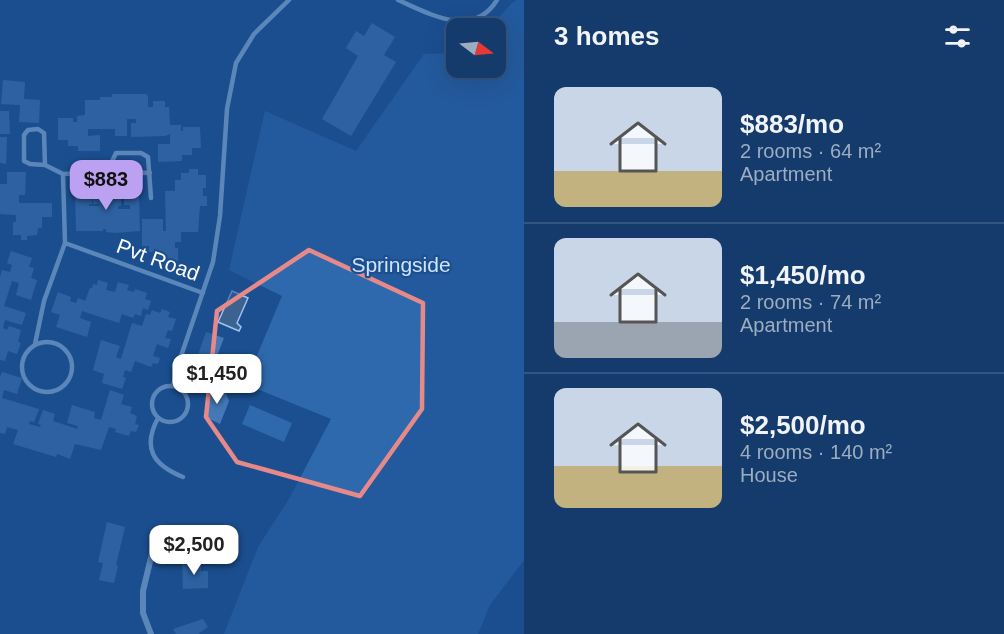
<!DOCTYPE html>
<meta charset="utf-8">
<style>
:root{--surface:#143b6b;--page:#1d4271;--text:#f1f3f6;--muted:#9dadc1;--line:#33557e;--accent:#bca0f2}
body{margin:0;font-family:Arial,sans-serif;background:var(--page);color:var(--text);height:100vh;display:flex;flex-direction:column;font-size:22px;white-space:nowrap}
*{box-sizing:border-box;margin:0}
p{font-size:20px;color:var(--muted)}
.icon{flex:none;width:33px;height:33px;fill:none;stroke:currentColor;stroke-width:2;stroke-linecap:round;stroke-linejoin:round}
.map{position:relative;flex:1;overflow:hidden}
.sheet{display:flex;flex-direction:column;background:var(--surface);width:480px}
.sheet>*{flex:none}
.needle{width:39px;rotate:106deg}
.fabs{position:absolute;left:446px;top:18px;display:grid;gap:12px}
.fabs a{display:grid;place-items:center;width:60px;height:60px;border-radius:12px;background:var(--surface);box-shadow:0 6px 24px #0002,0 0 0 2px var(--line);font-size:30px}
.price{position:absolute;translate:-50% -51px;padding:0 14px;border-radius:12px;background:#fff;color:#222;font-size:20px;line-height:39px;filter:drop-shadow(0 2px 3px #0008)}
.price::after{content:'';position:absolute;left:50%;top:36px;width:18px;height:14px;margin-left:-9px;background:inherit;clip-path:polygon(0 0,100% 0,50% 100%)}
.price.active{background:var(--accent);color:#111}
ul{padding:0;list-style:none}
li{display:flex;align-items:center;gap:18px;height:150px;padding:0 30px}
li+li{border-top:2px solid var(--line)}
li span{display:grid;place-items:center;flex:none;width:168px;height:120px;border-radius:12px;color:#555}
li>.icon{margin-inline-start:auto}
span .icon{width:72px;height:72px;fill:#fffc;stroke-width:1}
li b{font-size:26px}
h2{display:flex;justify-content:space-between;align-items:center;height:72px;padding:0 30px;font-size:26px}
main{display:flex;flex:1;min-height:0}
.map>svg:first-child{display:block}
.green{fill:#2e69ad}
.water{fill:#3c6290;stroke:#9cc4f0;stroke-width:1.5}
.building{fill:#4478b7}
.lines{fill:none;stroke-linecap:round;stroke-linejoin:round}
.lane{stroke:#a9c9ee;stroke-width:4.5}
.street{stroke:#a9c9ee;stroke-width:6}
.marked{fill:none;stroke:#e88989;stroke-width:4.5;stroke-linejoin:round}
.labels{text-anchor:middle;stroke-width:4.5;stroke-linejoin:round;paint-order:stroke}
.street-label{font-size:21px;fill:#fff;stroke:#1b4f8f}
.park-label{font-size:21px;fill:#cfe3fa;stroke:#1b4f8f}
</style>
<main>
<div class="map">
<svg width="524" height="634" viewBox="0 0 524 634">
<rect width="100%" height="100%" fill="#1b4f8f"/>
<!-- green -->
<path class="green" d="M517,0h7v560l-34,45 -12,29h-254l34,-87 31,-48 42,-80 -86,-35 37,-88 -53,-26 36,-159 91,40 68,-97 32,-1v15h39v-40h-6l23,-25z
M250,405l42,18 -8,19 -42,-18z"/>
<!-- water -->
<path class="water" d="M232,291l16,7 -11,25 4,4 -2,4 -21,-9z"/>
<!-- building -->
<path class="building" d="M372,23l23,14 -11,18 12,7 -45,74 -29,-17 36,-63 -12,-8 10,-17 8,5z
M3,80l22,2 -1,17 16,1 -1,23 -20,-1 1,-17 -19,-1z
M112,94h34l2,2v11h5v-6h12v6h4l1,18h11v6h2v-4h17l1,21h-9v7h-10v6l-24,1v-18h12v-10l-5,2 -34,1v-14h5v-4h-9v17h-12v-7h-27v7l12,-1v16h-22v-5h-10v-6h-10v-22h15v4h4v-6l8,-1v-15h15v-3h12z
M0,111h9l1,23h-10z
M0,137h7l-1,27 -6,-1z
M189,169h9v6h8v13h-3v8h4v10h-7l-2,26h-17v10h-6v6h3v13h-22v-9h-7v-6h-7v-27h21v12h3l-1,-40h10v-11h6v-7h8z
M7,172h19l-1,23h-6v8h33v14h-10v11h-4l-1,7 -10,1v4h-6v-5h-8v-13h3v-7l-16,-1v-30h7z
M75,188h17v16h-3v2h10v-2h-6v-16h16v3h12v15h-3v3h12v-4h-6v-13h13v5l2,-1 1,35 -25,2 -9,-1v-3h-3v2h-27z
M11,251l21,7 -3,9 5,1 -3,10 6,2 -6,20 -15,-5 3,-12 -7,-2 -8,25 22,7 -4,12 -17,-5 -2,8 4,2 2,-4 12,4 -3,12 3,1 -4,11 -9,-3 -3,10 -5,-1v-83l2,-7 8,2 2,-7 -5,-2z
M98,280l10,3 -2,7 9,2 3,-10 11,3 -2,5 7,2 1,-3 12,4 -2,6 6,2 -3,9 -5,-2 -2,8 -6,-2 -2,4 -11,-4 -3,9 -37,-12 -2,7 11,4 -4,15 -31,-10 4,-12 -9,-3 7,-20 13,5 -1,4 6,2 2,-5 7,3 5,-13h2l1,-4 4,1z
M162,309l8,3 -2,5 8,2 -4,12 -4,-1 -3,8 6,1 -3,9 -11,-4 -4,12 7,2 -2,6 -5,-1 -2,4 -16,-6 -4,11 -6,-2 -2,7 3,1 -4,11 -20,-6 2,-9 -11,-4 8,-30 19,6 -4,11 5,2 11,-36 10,3 4,-12 4,1 2,-5 8,3z
M206,332l18,6 -10,26 3,7 -16,8 -7,-13z
M2,372l20,6 -5,16 -13,-4 -2,8 37,11 -5,13 -4,-1 -1,3 11,3 1,-2 -3,-1 5,-14 12,4 -2,7 24,8 1,-3 -11,-3 5,-18 23,7 -1,6 7,2 9,-30 14,5 -3,9 11,3 -2,6 7,3 -2,8 4,1 -3,7 -5,-1 -2,5 -14,-4 1,-3 -7,-2 -8,23 -26,-6 -5,15 -13,-5 -1,3 -43,-13 5,-14 -11,-3 -2,7 -5,-1v-56z
M223,386l6,15 -9,23 -17,-8 7,-15 -2,-9z
M107,522l18,5 -9,38 2,1 -4,17 -15,-3 4,-17 -5,-1z
M182,561h19v10h7v17l-25,1z
M203,619l5,8 -10,7h-22l-3,-5z"/>
<g class="lines">
<!-- lane -->
<path class="lane" d="M398,0c32,14 75,39 99,0
M45,165l-15,-1 -6,-3v-26l4,-5 10,-1 6,4 1,32 18,9
M107,172l9,-19h25l7,4 3,41
M63,174l44,-2 43,1
M65,243l138,50
M22 367a25 25 0 1 1 50 0a25 25 0 1 1-50 0Z
M35,344l9,-43 21,-58 -2,-69
M173,386l5,-21 35,-103 7,-46 7,-107 9,-46 18,-29 35,-34
M152 404a18 18 0 1 1 36 0a18 18 0 1 1-36 0Z
M158,418c-16,30 -5,47 25,59"/>
<!-- street -->
<path class="street" d="M151,634l-8,-21v-22l11,-46"/>
</g>
<!-- marked area -->
<path d="M0 0H524V634H0ZM309,250l114,53 -1,106 -62,87 -123,-34 -31,-45 11,-106z" fill="#1b4f8f" fill-opacity=".55" fill-rule="evenodd"/>
<path class="marked" d="M309,250l114,53 -1,106 -62,87 -123,-34 -31,-45 11,-106z"/>
<g class="labels">
<!-- street labels -->
<g class="street-label">
<text transform="translate(158 260) rotate(20)" y="7">Pvt Road</text>
</g>
<!-- park labels -->
<g class="park-label">
<text x="401" y="272">Springside</text>
</g>
</g>
</svg>
<div class="fabs">
<a><svg class="needle" viewBox="-14 -14 28 28"><path d="M0-13l5 13h-10z" fill="#e53935"/><path d="M0 13l5-13h-10z" fill="#9dadc1"/></svg></a>
</div>
<b class="price active" style="left:106px;top:211px">$883</b>
<b class="price" style="left:217px;top:405px">$1,450</b>
<b class="price" style="left:194px;top:576px">$2,500</b>
</div>
<section class="sheet">
<h2>3 homes<svg class="icon" aria-label="filters" viewBox="0 0 24 24"><path d="M4 7h16M4 17h16"/><circle cx="9" cy="7" r="2"/><circle cx="15" cy="17" r="2"/></svg></h2>
<ul>
<li><span style="background:linear-gradient(#c9d6e8 70%,#c2b280 0)"><svg class="icon" aria-label="home" viewBox="0 0 24 24"><path d="M3 11l9-7 9 7M6 9v11h12V9"/></svg></span><div><b>$883/mo</b><p>2 rooms · 64 m²</p><p>Apartment</p></div></li>
<li><span style="background:linear-gradient(#c9d6e8 70%,#9aa5b1 0)"><svg class="icon" aria-label="home" viewBox="0 0 24 24"><path d="M3 11l9-7 9 7M6 9v11h12V9"/></svg></span><div><b>$1,450/mo</b><p>2 rooms · 74 m²</p><p>Apartment</p></div></li>
<li><span style="background:linear-gradient(#c9d6e8 65%,#c2b280 0)"><svg class="icon" aria-label="home" viewBox="0 0 24 24"><path d="M3 11l9-7 9 7M6 9v11h12V9"/></svg></span><div><b>$2,500/mo</b><p>4 rooms · 140 m²</p><p>House</p></div></li>
</ul>
</section>
</main>
